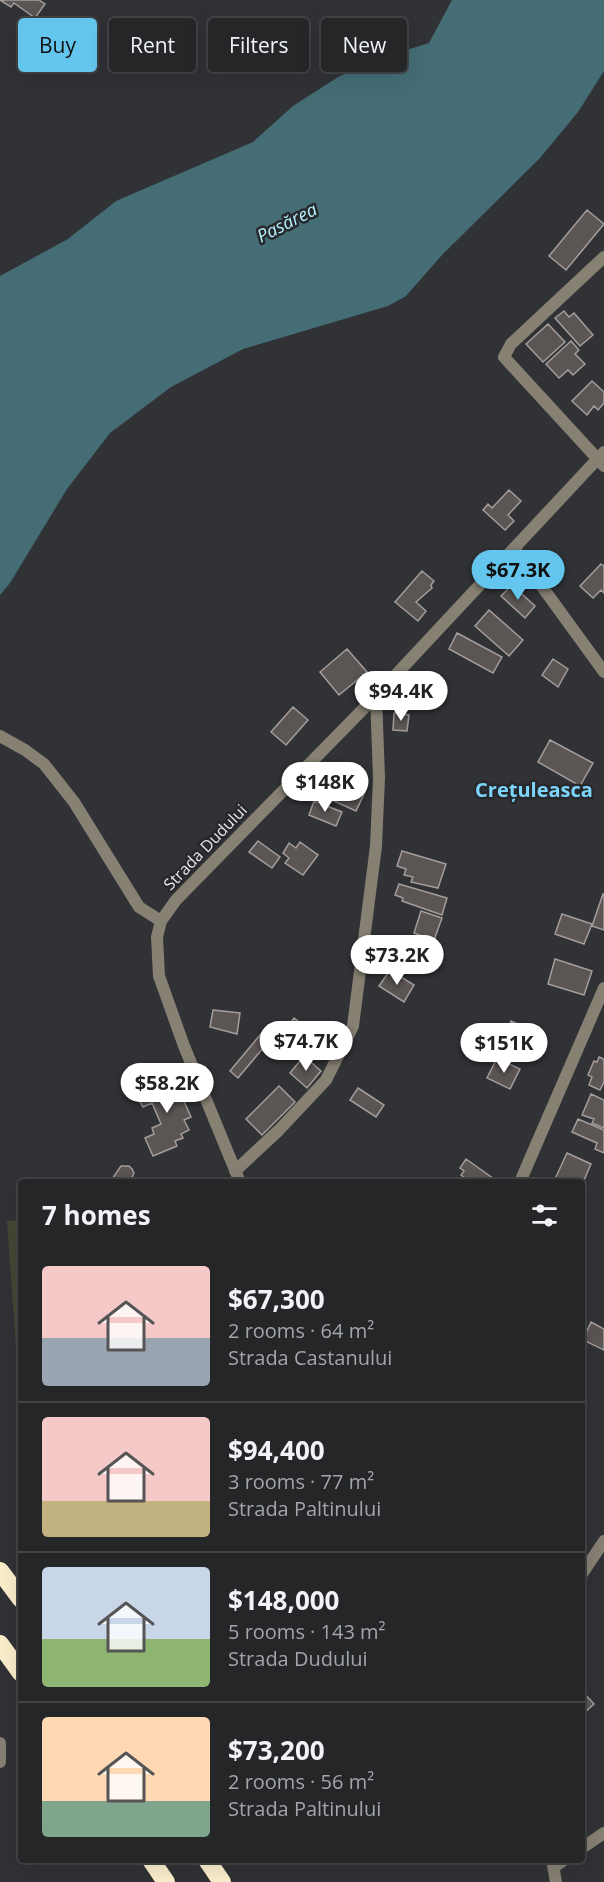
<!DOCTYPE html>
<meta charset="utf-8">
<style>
:root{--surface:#242628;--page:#2c2e30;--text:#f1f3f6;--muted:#a3a5a8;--line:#414345;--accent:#64c5ee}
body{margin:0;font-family:"Open Sans",sans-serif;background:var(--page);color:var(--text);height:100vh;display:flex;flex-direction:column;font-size:22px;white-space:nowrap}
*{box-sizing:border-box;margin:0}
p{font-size:20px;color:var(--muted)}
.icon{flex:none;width:33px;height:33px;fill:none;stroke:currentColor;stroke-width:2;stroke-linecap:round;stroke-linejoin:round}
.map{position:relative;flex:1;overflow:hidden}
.panel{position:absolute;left:18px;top:1179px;width:567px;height:684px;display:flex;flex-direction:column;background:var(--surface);border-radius:6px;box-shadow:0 6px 24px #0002,0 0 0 2px var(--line)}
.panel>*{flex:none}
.top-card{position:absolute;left:18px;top:18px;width:568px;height:54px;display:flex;gap:12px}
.price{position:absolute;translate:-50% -51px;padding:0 14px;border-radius:21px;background:#fff;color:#222;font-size:20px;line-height:39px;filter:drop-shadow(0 2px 3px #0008)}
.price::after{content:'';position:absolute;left:50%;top:36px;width:18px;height:14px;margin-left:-9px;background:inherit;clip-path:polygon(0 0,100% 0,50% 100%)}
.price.current{background:var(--accent);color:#111}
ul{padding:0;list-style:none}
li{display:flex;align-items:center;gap:18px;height:150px;padding:0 24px}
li+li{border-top:2px solid var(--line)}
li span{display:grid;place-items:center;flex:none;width:168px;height:120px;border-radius:6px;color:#555}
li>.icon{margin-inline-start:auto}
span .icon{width:72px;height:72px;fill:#fffc;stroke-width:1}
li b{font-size:26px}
h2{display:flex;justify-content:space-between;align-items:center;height:72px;padding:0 24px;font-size:26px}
.pill{padding:0 21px;border-radius:6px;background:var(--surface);box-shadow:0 6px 24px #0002,0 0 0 2px var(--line);font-size:21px;line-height:54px}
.pill.current{background:var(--accent);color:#111}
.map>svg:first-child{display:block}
.green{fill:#454835}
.water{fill:#456d76}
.building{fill:#5b5554;stroke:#a49d9c;stroke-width:1.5}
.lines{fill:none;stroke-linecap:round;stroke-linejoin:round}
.street{stroke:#868173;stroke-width:12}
.highway{stroke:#fcefcc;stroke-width:18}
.labels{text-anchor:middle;stroke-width:5;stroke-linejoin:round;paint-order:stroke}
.street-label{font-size:16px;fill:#e4e5e8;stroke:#26282c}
.water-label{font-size:18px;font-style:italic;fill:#b5effd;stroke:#26282c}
.quarter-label{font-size:20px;font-weight:bold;fill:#7ed5fb;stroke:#26282c}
</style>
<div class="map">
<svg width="604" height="1882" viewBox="0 0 604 1882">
<rect width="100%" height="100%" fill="#303236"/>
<!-- green -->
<path class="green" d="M21,1220v184h-1l-13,-183z"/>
<!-- water -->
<path class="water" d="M452,0h152v71l-26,41 -38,46 -98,97 -36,41 -18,10 -145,43 -72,38 -61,46 -43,56 -57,94 -10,12v-319l68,-37 48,-38 137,-59 40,-36 45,-29 40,-18 51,-16z"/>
<!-- building -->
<path class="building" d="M0,0h39l6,4 -10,14 -21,-15 -3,4z
M587,210l17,14 -38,46 -17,-14z
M564,311l5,6 5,-4 19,22 -13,11 -25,-28z
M548,324l17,18 -22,20 -17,-18z
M571,341l8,9 -4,4 10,10 -12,11 -5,-5 -9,8 -13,-14z
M592,381l12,11v11l-6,7 -4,-4 -7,9 -15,-14z
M509,490l12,11 -13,14 6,6 -9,9 -22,-20 5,-6 4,4z
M601,564l3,2v27l-3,-3 -8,8 -13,-12z
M422,571l12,10 -3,4 1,3 -16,14 10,9 -8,10 -23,-19z
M512,585l23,21 -10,12 -24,-22z
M489,610l34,30 -14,16 -34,-30z
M457,633l45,24 -9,16 -44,-24z
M347,649l20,23 -28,23 -19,-23z
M553,659l15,10 -10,18 -16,-12z
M293,707l15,13 -22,25 -15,-13z
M394,713l15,2 -2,16 -14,-1z
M550,740l43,23 -13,23 -42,-24z
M323,773l42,19 -9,19 -42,-19z
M314,801l28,11 -6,14 -27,-11z
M258,841l22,16 -8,11 -23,-16z
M300,842l18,13 -15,20 -18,-12 4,-5 -6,-5 6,-10 7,5z
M402,851l44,13 -8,24 -27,-6 2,-5 -9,-2 2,-6 -9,-3z
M399,884l48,14 -5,17 -40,-14 1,-3 -8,-3z
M603,894l1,1v35l-12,-4z
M421,911l21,7 -8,22 -20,-7z
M562,914l30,10 -8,20 -29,-10z
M555,959l37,12 -8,24 -36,-11z
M390,970l24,15 -10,17 -25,-16z
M213,1010l27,3 -3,21 -27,-7z
M294,1018l24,18 -15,18 -23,-17z
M511,1021l28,12 -9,24 -29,-12z
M265,1029l17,15 -10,11 -8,-8 -26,31 -8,-7z
M304,1056l17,15 -14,17 -17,-15z
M599,1057l5,2v23l-4,8 -11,-5 3,-8 -4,-2 6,-14 3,1z
M497,1058l23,11 -10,20 -23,-11z
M171,1072l20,45 -7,3 5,10 -8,4 2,4 -8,3 2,5 -24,10 -8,-18 9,-4 -2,-6 9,-4 -9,-21 -9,4 -5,-9 19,-8 -4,-10z
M279,1086l16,16 -33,33 -16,-16z
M358,1088l26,17 -8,12 -26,-17z
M591,1094l13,6v28l-12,-5 2,-4 -12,-4z
M578,1119l26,11v23l-9,-4 2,-6 -25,-11z
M567,1153l24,11 -9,21v-3h-20l-7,-3z
M466,1159l28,20 -2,3h-14l-4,-3 -3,3 -10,-7 3,-4 -4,-3z
M121,1166h8l3,3 2,4 -4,9h-20z
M591,1322l13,7v21l-21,-10z
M582,1691l12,13 -12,11z"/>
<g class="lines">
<!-- street -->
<path class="street" d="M604,257l-93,87 -7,13 100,109
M514,548l90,124
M0,736l25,14 19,14 30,38 65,105 22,14
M235,1171l44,-41 47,-50 27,-54 23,-180 3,-68 -3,-82
M240,1182l-56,-136 -25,-70 -2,-39 4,-16 15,-21 200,-204 228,-244
M520,1182l84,-194
M582,1574l22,-33
M0,1743v19
M582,1848l22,-15
M552,1860l4,22
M554,1867l10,-7"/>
<!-- highway -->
<path class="highway" d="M0,1571l21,28
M0,1644l21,29
M151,1860l15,22
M207,1860l15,22"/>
</g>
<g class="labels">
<!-- street labels -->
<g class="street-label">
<text transform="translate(205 847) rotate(-46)" y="6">Strada Dudului</text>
</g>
<!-- water labels -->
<g class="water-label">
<text transform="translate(287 223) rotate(-27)" y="6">Pasărea</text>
</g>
<!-- quarter labels -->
<g class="quarter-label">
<text x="534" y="797">Crețuleasca</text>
</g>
</g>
</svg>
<b class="price current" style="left:518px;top:601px">$67.3K</b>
<b class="price" style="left:401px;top:722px">$94.4K</b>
<b class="price" style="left:325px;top:813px">$148K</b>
<b class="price" style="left:397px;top:986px">$73.2K</b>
<b class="price" style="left:306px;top:1072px">$74.7K</b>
<b class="price" style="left:504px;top:1074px">$151K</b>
<b class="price" style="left:167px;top:1114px">$58.2K</b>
<div class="top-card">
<a class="pill current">Buy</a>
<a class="pill">Rent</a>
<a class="pill">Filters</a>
<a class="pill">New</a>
</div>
<section class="panel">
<h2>7 homes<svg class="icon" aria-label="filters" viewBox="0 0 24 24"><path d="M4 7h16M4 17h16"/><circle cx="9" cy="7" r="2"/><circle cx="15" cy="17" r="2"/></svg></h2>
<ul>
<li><span style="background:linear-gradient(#f6c9c9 60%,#9aa5b1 0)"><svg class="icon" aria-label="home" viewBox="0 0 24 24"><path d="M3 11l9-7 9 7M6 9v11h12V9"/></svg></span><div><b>$67,300</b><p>2 rooms · 64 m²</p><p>Strada Castanului</p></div></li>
<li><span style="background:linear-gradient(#f6c9c9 70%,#c2b280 0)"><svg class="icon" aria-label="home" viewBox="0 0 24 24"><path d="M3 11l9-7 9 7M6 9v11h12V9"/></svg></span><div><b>$94,400</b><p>3 rooms · 77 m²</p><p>Strada Paltinului</p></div></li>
<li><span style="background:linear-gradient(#c9d6e8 60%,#8fb573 0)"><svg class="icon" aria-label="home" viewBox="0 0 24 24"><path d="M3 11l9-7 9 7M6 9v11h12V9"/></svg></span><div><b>$148,000</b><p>5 rooms · 143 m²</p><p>Strada Dudului</p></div></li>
<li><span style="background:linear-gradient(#ffd9b3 70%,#7fa58c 0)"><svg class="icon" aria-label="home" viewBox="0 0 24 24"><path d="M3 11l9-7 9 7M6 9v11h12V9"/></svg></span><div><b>$73,200</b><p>2 rooms · 56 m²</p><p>Strada Paltinului</p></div></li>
</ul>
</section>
</div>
